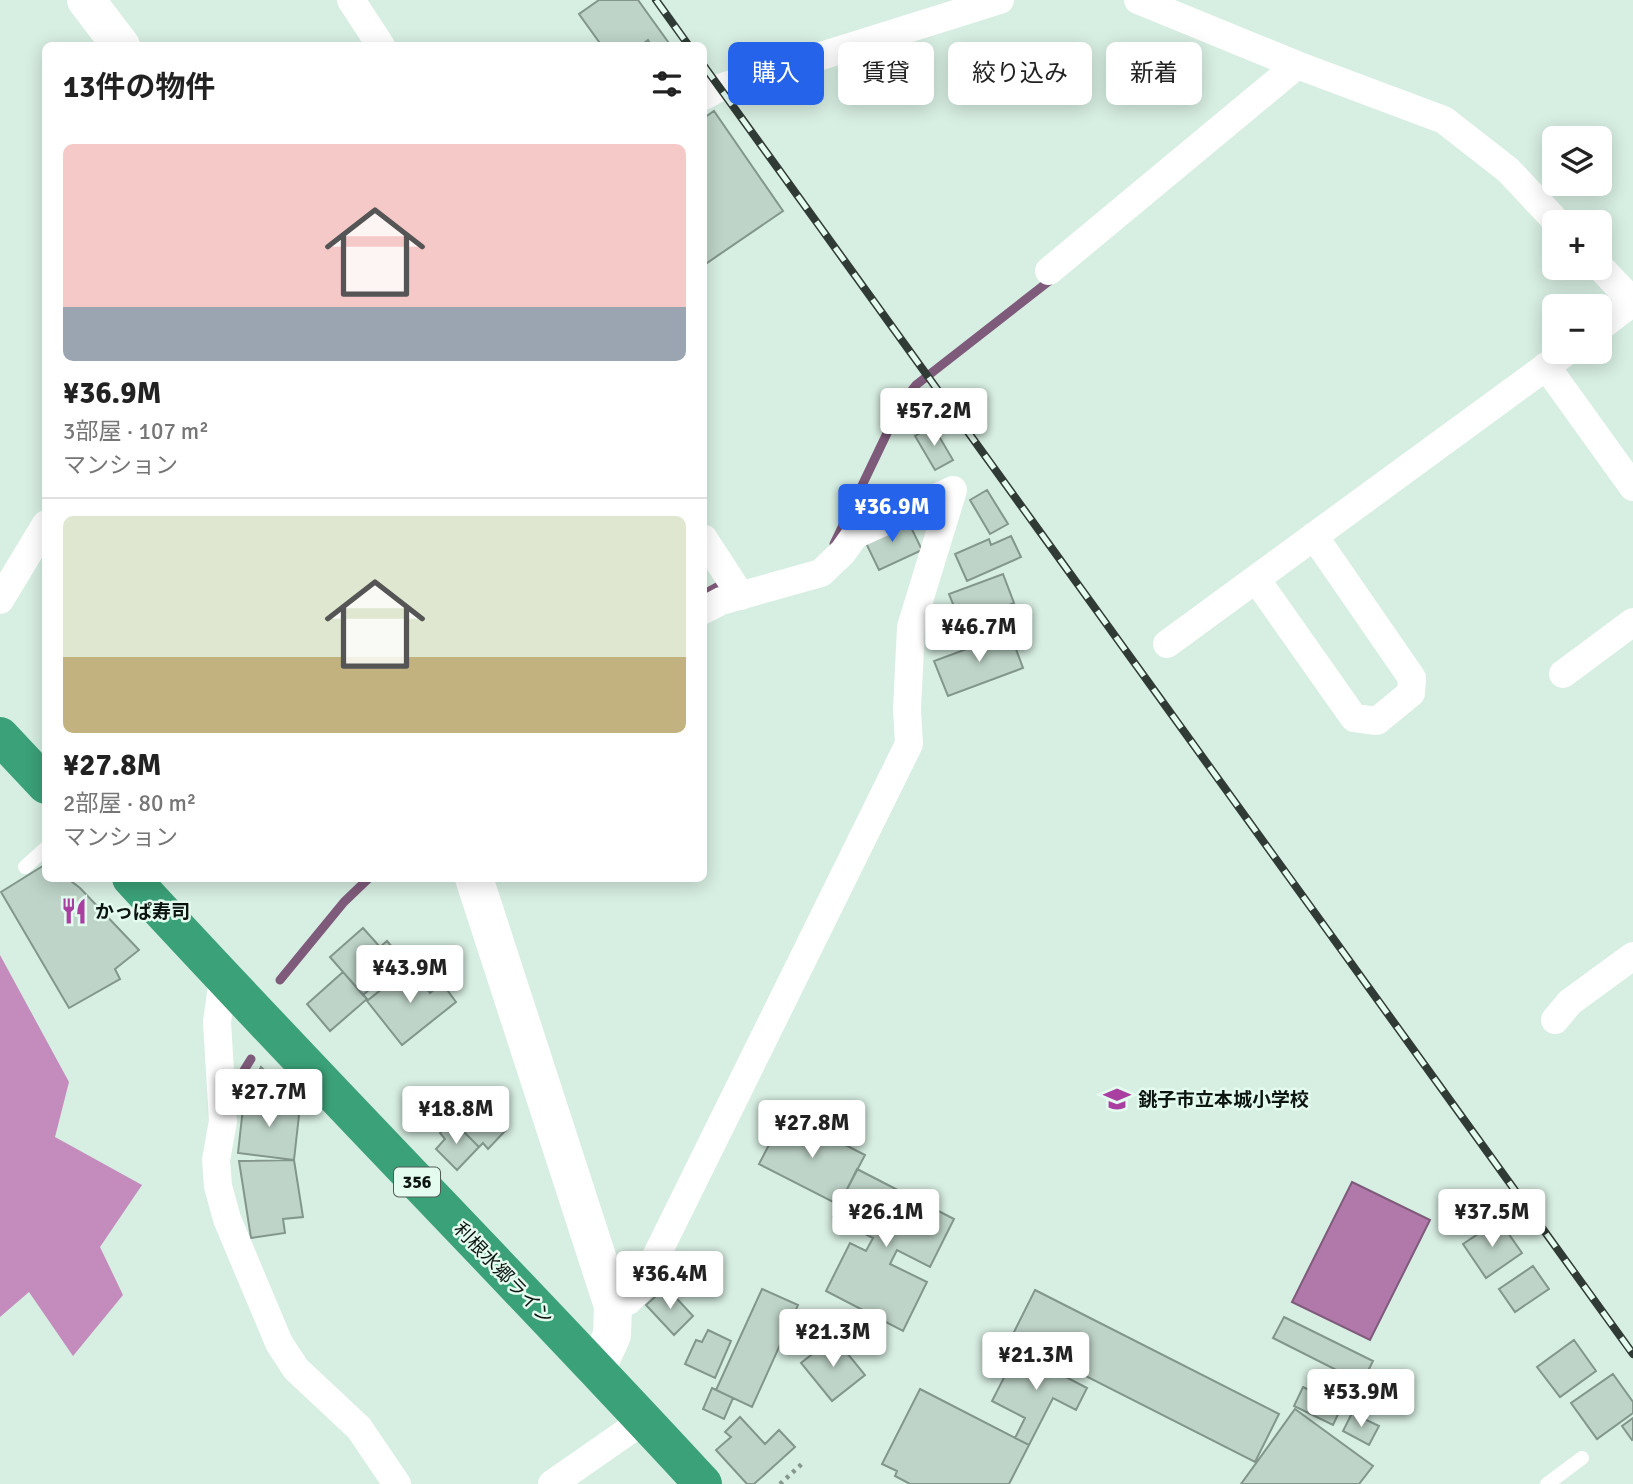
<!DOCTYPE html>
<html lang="ja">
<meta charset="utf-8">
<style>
:root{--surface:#fff;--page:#f2f2f2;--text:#222;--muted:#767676;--line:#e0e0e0;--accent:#2563eb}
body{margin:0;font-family:Signika,"Noto Sans JP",sans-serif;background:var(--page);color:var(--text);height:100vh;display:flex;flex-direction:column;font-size:26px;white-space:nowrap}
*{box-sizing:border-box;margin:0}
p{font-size:23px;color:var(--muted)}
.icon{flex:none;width:38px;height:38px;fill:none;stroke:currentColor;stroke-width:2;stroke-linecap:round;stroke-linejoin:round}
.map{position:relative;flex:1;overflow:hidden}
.side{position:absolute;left:42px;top:42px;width:665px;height:840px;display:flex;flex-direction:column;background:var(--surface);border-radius:10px;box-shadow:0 4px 18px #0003}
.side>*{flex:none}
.banner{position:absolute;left:728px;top:42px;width:665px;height:63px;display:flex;gap:14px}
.tools{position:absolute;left:1542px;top:126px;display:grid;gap:14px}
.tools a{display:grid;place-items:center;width:70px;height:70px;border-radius:10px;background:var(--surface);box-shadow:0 4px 18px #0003;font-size:35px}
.price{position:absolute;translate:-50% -60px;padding:0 16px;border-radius:7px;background:#fff;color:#222;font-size:23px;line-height:46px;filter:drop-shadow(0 2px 4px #0008)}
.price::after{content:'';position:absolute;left:50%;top:42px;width:21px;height:16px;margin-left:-10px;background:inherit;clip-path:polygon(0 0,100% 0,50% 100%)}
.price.current{background:var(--accent);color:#fff}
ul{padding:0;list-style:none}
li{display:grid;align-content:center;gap:14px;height:371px;padding:0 21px}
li+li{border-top:2px solid var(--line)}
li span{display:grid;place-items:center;height:217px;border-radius:10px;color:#555}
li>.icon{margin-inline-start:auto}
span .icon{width:126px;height:126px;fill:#fffc;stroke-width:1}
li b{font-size:30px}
h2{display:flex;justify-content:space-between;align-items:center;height:84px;padding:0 21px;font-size:30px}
.chip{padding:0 24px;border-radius:10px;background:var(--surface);box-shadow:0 4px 18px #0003;font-size:24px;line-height:63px}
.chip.current{background:var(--accent);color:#fff}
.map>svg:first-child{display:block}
.forest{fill:#c38cbd}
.water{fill:#b079a9;stroke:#7f5b7b;stroke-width:2}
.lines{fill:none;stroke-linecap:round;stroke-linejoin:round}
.stream{stroke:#7f5b7b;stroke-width:9}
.building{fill:#bed4c8;stroke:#82968c;stroke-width:2}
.path{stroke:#86978e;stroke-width:4.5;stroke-dasharray:3.5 5;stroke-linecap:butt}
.lane{stroke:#fff;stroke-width:14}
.street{stroke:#fff;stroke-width:28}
.secondary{stroke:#fff;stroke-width:38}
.highway{stroke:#3aa178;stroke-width:38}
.rail-casing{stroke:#303b35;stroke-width:8}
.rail{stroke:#e4fbef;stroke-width:5;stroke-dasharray:16;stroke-linecap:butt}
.labels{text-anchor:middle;stroke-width:5;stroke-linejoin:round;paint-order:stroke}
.shield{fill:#e4fbef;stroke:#4e5a54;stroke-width:2}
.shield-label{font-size:18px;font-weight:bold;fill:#0d1511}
.poi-label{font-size:19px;font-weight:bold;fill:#0d1511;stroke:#e4fbef;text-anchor:start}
.street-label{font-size:19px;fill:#0d1511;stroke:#e4fbef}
</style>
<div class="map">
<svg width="1633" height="1484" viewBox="0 0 1633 1484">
<rect width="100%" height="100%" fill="#d7eee2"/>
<!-- forest -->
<path class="forest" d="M0,955l69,127 -14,55 87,48 -42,62 23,48 -50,61 -44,-64 -29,25z"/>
<!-- water -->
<path class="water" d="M1352,1182l78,38 -60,120 -78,-38z"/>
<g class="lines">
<!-- stream -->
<path class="stream" d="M834,544l67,-140 15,-19 137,-107
M704,594l15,-8 10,-1
M280,980l64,-78 25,-24
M233,1088l18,-29"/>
</g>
<!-- building -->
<path class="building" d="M599,0h39l33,46h-19l-4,-6 -8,6h-38l-23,-32z
M714,111l69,100 -79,54v-147z
M933,426l20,34 -18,10 -20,-34z
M987,490l21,34 -18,10 -20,-34z
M906,517l16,33 -43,20 -16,-33z
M1011,536l10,21 -54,24 -12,-27 34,-15 2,6z
M1003,574l11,29 -53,21 -12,-30z
M1010,633l13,35 -75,28 -14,-35z
M46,864v14h21l13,10 59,62 -24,19 5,10 -51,29 -68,-116z
M363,928l17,19 7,-6 16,19 -40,35 -33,-38z
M409,967l21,26 12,-10 14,19 -54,43 -35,-44z
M343,972l24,27 -37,32 -23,-27z
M261,1067l39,39 -56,-7z
M244,1099l56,7 -6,54 -56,-7z
M480,1104l26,26 -18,19 -5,-6 -4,4 -21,-21z
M785,1114l80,41 -26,50 -80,-41z
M449,1124l6,5 3,-3 21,21 -22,23 -21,-21 9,-10 -5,-6z
M294,1160l9,57 -20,2 2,14 -34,5 -12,-77z
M857,1169l97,50 -24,48 -33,-17 -7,14 37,18 -24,49 -77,-40 24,-48 16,8 7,-13 -40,-21z
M1499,1220l23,33 -36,25 -23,-34z
M1533,1266l16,23 -34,23 -16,-23z
M666,1287l27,29 -19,19 -28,-30z
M762,1289l36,16 -46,102 -36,-17z
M1035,1290l244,124 -24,48 -244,-124z
M1284,1317l89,44 -11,22 -89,-45z
M708,1330l23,11 -16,37 -30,-14 11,-24 6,2z
M834,1337l31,38 -33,26 -31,-38z
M1574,1340l22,31 -36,26 -23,-30z
M1017,1352l31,16 5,-9 16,8 -5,9 23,12 -11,22 -23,-12 -24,47 -14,-7 10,-20 -33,-17z
M1613,1374l20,28v11l-36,26 -26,-36z
M1303,1387l39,19 -9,19 -39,-19z
M712,1388l21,10 -9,21 -21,-10z
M920,1389l109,56 -20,39h-99l-15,-8 2,-5 -15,-7z
M1295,1409l78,57 -14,18h-118z
M1352,1413l27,13 -10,19 -26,-14z
M740,1417l25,27 14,-14 16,17 -41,37h-7l-31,-34 15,-13 -6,-5z
M1633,1418v21l-1,1 -10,-14z"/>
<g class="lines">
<!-- path -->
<path class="path" d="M780,1484l25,-23"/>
<!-- lane -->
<path class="lane" d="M25,867l21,-19
M1547,1484l35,-26"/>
<!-- street -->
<path class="street" d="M351,0l30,46
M1138,0l159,65 147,55 64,50 49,52
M704,96l15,-8 281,-88
M1600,267l33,35
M1049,271l248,-206
M1600,327l33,-25
M1546,366l87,121
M704,539l37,57
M1256,579l98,139 23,3 34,-28 1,-15 -98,-142
M0,600l46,-76
M1167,644l399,-292
M1563,674l70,-52
M223,979l-6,43 6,99 -7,39 2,26 9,33 52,124 17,26 63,59 38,56
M1555,1020l15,-18 63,-46
M613,1306l15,-5 12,-12 269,-545 -2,-35 4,-82 42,-137 -98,45 -12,17 -22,21 -100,28 -17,9
M552,1484l92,-64"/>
<!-- secondary -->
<path class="secondary" d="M86,0l35,46
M474,878l139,428 -1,29 -16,35"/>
<!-- highway -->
<path class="highway" d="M0,736l46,49
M131,878c188,205 384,402 572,606"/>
<!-- rail casing -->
<g class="rail-casing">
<path id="rail" d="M656,0l33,46
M704,66l929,1288"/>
</g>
<!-- rail -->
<use href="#rail" class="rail"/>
</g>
<!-- icons -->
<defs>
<g id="restaurant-bare" transform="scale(2.1)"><path d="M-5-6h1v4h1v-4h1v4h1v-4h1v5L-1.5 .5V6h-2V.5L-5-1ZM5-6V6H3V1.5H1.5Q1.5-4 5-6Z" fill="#a83fa1" stroke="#e4fbef" stroke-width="2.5" paint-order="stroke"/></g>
<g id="school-bare" transform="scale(2.1)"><path d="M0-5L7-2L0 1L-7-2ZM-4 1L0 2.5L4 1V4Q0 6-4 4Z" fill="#a83fa1" stroke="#e4fbef" stroke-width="2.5" paint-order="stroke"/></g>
</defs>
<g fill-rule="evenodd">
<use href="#restaurant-bare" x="74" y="911"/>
<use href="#school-bare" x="1117" y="1099"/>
</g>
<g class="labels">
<!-- shield labels -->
<rect class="shield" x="394" y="1167.5" width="46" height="29" rx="5"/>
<g class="shield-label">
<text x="417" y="1188">356</text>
</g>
<!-- poi labels -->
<g class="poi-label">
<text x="95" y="918">かっぱ寿司</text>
<text x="1138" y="1106">銚子市立本城小学校</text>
</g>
<!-- street labels -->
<g class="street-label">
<text transform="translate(504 1273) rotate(46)" y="7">利根水郷ライン</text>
</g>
</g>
</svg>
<div class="tools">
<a><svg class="icon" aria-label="layers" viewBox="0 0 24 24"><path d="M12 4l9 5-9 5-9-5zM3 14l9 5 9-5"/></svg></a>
<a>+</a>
<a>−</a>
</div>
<b class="price" style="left:934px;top:448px">¥57.2M</b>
<b class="price current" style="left:892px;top:544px">¥36.9M</b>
<b class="price" style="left:979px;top:664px">¥46.7M</b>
<b class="price" style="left:410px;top:1005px">¥43.9M</b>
<b class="price" style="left:269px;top:1129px">¥27.7M</b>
<b class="price" style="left:456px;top:1146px">¥18.8M</b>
<b class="price" style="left:812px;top:1160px">¥27.8M</b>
<b class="price" style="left:886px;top:1249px">¥26.1M</b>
<b class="price" style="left:1492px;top:1249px">¥37.5M</b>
<b class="price" style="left:670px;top:1311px">¥36.4M</b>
<b class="price" style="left:833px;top:1369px">¥21.3M</b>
<b class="price" style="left:1036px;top:1392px">¥21.3M</b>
<b class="price" style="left:1361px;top:1429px">¥53.9M</b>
<div class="banner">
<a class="chip current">購入</a>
<a class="chip">賃貸</a>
<a class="chip">絞り込み</a>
<a class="chip">新着</a>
</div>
<section class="side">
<h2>13件の物件<svg class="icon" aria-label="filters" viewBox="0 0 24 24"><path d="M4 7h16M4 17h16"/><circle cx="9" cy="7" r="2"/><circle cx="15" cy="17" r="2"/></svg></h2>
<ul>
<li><span style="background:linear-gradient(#f6c9c9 75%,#9aa5b1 0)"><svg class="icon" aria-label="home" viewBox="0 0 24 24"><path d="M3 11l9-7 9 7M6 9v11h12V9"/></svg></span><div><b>¥36.9M</b><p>3部屋 · 107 m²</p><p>マンション</p></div></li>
<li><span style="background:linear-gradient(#dfe7d0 65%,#c2b280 0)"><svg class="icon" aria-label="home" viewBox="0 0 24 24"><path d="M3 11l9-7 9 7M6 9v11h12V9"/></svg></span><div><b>¥27.8M</b><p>2部屋 · 80 m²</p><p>マンション</p></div></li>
</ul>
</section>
</div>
